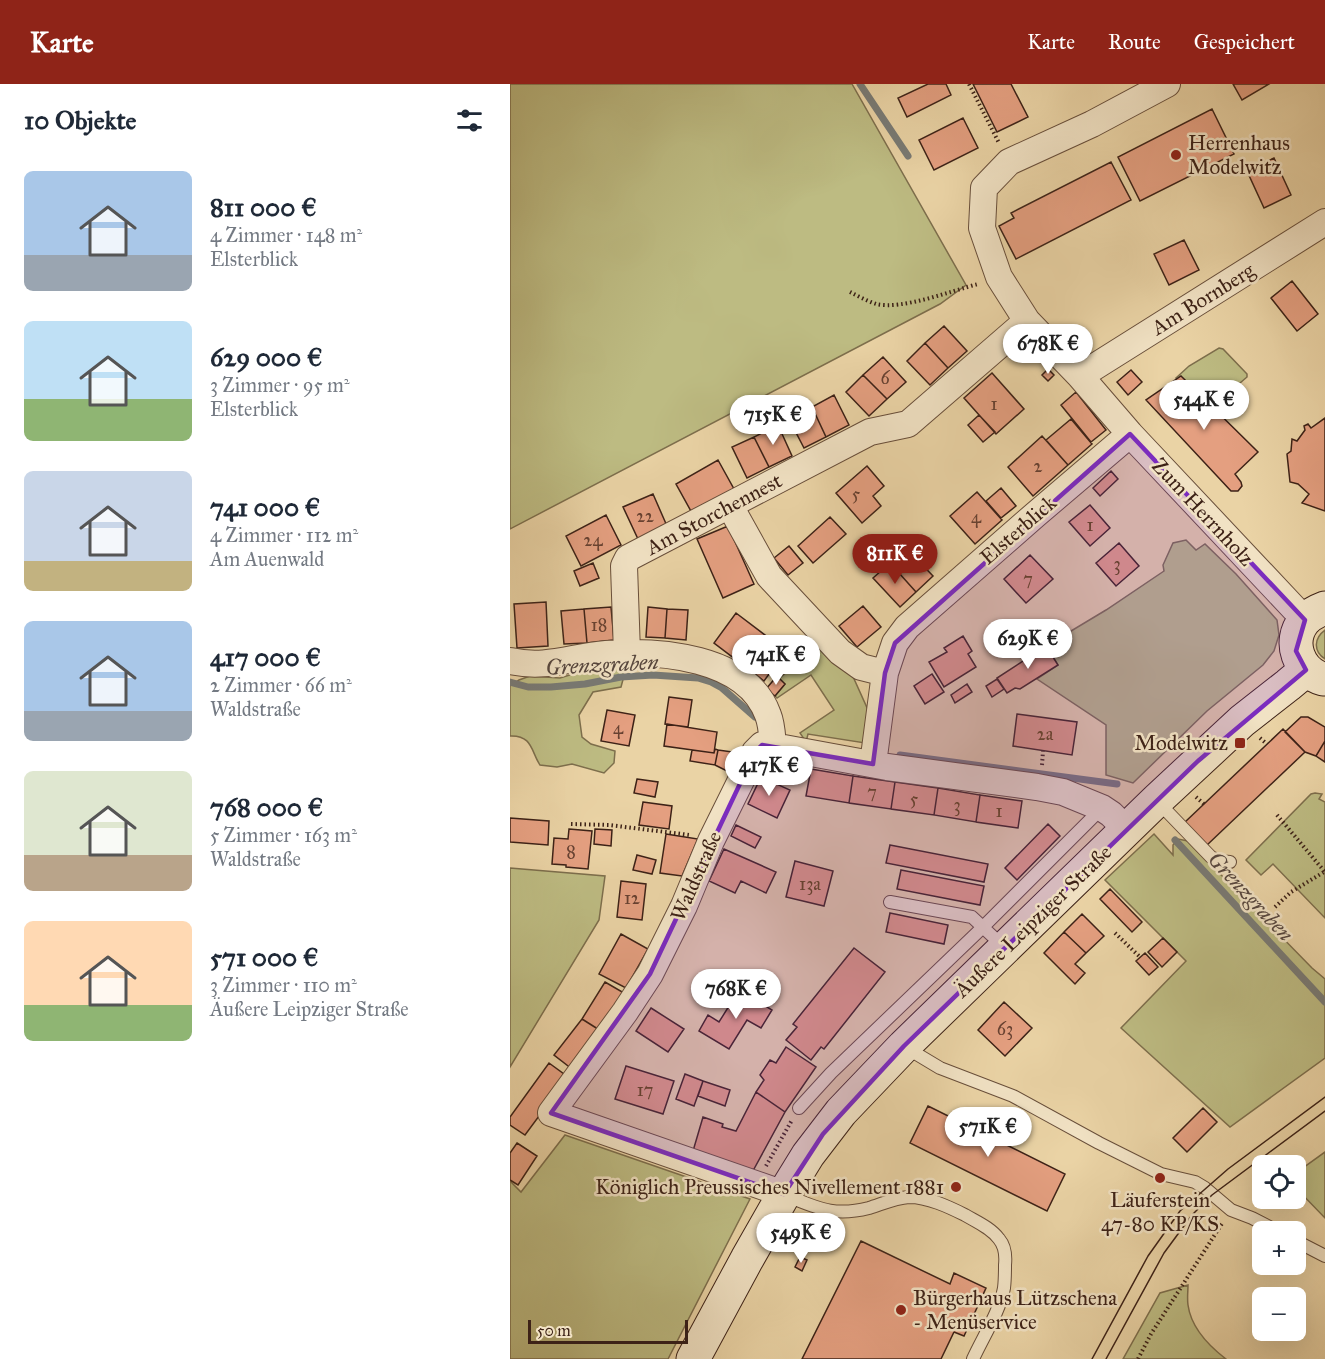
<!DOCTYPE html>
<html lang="de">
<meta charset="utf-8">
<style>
:root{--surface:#fff;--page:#f2f2f3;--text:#1f2937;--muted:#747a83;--accent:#8f2418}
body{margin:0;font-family:"IM FELL Great Primer",serif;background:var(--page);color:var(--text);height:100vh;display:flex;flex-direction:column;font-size:22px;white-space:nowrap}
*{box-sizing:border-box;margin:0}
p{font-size:20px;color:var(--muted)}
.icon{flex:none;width:33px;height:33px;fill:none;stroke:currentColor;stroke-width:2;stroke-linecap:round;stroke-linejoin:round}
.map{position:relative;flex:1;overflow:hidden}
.panel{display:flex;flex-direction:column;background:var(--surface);width:510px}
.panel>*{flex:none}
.tools{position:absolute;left:742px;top:1071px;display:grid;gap:12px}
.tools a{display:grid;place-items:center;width:54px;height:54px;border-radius:9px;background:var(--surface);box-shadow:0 6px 24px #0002;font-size:30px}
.scale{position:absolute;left:18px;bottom:15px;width:160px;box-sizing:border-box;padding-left:6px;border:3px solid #3d2217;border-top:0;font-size:16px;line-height:21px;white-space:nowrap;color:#3d2217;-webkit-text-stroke:4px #f1e2c4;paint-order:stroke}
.price{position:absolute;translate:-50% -51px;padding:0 14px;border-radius:21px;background:#fff;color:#222;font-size:20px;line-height:39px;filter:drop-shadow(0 2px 3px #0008)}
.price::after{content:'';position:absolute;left:50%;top:36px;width:18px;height:14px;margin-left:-9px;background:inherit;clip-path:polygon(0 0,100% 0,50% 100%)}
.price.active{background:var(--accent);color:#fff}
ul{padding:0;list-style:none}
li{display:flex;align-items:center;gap:18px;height:150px;padding:0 24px}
li span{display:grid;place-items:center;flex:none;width:168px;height:120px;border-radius:9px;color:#555}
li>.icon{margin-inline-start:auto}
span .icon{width:72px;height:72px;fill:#fffc;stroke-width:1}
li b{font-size:26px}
h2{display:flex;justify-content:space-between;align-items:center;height:72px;padding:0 24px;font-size:26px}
header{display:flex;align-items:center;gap:36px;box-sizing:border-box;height:84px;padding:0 30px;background:var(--accent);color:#fff}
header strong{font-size:28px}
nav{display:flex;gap:33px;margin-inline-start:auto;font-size:21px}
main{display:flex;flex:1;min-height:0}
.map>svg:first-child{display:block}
.green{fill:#bdbb82;stroke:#7d6e4c;stroke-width:1.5}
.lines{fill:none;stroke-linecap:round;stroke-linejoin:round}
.stream{stroke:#787a75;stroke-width:7}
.building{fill:#e49f80;stroke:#3d2217;stroke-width:1.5}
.lane-casing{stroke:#684e3a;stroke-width:14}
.street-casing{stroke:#684e3a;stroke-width:28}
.secondary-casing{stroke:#3d2217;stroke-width:35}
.path{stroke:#3d2217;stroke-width:4;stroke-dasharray:1.5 3;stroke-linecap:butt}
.lane{stroke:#f1e2c4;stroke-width:12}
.street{stroke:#f1e2c4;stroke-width:26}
.secondary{stroke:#f1e2c4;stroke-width:33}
.tram{stroke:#3d2217;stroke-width:1.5}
.marked{fill:#7b2cbf;fill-opacity:0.2;stroke:#7b2cbf;stroke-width:4.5;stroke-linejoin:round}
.poi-dot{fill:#8f2418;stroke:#f1e2c4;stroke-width:2}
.labels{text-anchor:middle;stroke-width:5;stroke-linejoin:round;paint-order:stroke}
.number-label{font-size:18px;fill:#674131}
.poi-label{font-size:21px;fill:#3d2217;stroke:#f1e2c4;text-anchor:start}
.street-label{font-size:21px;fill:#3d2217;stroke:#f1e2c4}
.water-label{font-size:22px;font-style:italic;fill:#56463e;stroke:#f1e2c4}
</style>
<header>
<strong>Karte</strong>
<nav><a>Karte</a><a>Route</a><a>Gespeichert</a></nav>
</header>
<main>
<section class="panel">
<h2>10 Objekte<svg class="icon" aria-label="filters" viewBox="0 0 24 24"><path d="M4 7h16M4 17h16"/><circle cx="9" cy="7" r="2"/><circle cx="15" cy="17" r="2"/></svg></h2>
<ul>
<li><span style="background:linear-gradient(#a9c7e8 70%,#9aa5b1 0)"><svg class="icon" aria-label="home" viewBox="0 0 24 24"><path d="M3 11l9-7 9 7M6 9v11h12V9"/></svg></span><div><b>811 000 €</b><p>4 Zimmer · 148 m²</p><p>Elsterblick</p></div></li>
<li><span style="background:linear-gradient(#bfe0f5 65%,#8fb573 0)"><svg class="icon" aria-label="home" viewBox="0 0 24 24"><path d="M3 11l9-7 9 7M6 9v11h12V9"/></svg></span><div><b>629 000 €</b><p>3 Zimmer · 95 m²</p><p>Elsterblick</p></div></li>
<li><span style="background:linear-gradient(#c9d6e8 75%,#c2b280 0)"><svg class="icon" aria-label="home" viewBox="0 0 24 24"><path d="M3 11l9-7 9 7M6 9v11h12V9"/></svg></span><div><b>741 000 €</b><p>4 Zimmer · 112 m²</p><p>Am Auenwald</p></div></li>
<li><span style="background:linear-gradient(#a9c7e8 75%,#9aa5b1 0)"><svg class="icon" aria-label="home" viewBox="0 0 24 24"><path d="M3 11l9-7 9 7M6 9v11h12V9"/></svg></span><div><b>417 000 €</b><p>2 Zimmer · 66 m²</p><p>Waldstraße</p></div></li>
<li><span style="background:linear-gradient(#dfe7d0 70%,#b9a48a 0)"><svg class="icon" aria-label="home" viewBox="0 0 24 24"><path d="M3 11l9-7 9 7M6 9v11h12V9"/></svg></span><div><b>768 000 €</b><p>5 Zimmer · 163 m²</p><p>Waldstraße</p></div></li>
<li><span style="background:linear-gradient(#ffd9b3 70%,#8fb573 0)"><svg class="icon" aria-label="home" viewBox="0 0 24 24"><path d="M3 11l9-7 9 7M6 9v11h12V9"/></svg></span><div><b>571 000 €</b><p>3 Zimmer · 110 m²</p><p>Äußere Leipziger Straße</p></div></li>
</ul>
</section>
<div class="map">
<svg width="815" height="1275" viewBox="0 0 815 1275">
<rect width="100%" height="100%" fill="#ead3a5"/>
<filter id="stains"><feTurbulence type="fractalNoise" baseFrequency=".00333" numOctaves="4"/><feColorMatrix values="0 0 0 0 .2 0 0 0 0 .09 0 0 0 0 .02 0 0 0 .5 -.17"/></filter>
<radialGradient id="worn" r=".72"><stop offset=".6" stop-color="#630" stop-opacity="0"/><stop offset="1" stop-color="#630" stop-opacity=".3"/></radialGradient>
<!-- green -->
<path class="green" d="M0,0h342l114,201 -26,19 -430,225z
M709,264l4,1 24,25v3l-36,31 -5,-1 -30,-29 13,-12z
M676,456l10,10 9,-6 31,30 41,46 2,15 -5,16 -11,14 -56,46 -74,72 -27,-8v-50l-69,-46 21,-14 -12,-19 60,-36 58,-39 -1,-6 10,-22z
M815,546v29c-12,-8 -11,-21 0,-29z
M312,557l28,29 18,40 -3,33 -57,-9 -2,8 -6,-9 34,-23 -23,-35 -34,23 -2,-2 10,-12 -6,-5 31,-29z
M108,583l7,5 -4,15 -28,5 -14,23 3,22 9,7 24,7 -1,12 -10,10 -32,-9 -15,3 -17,-2c-9,-13 -7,-30 -30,-29v-50l9,-6 11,-4 30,2 16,-5z
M805,709l7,1 -3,5 6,3v116l-52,-54 -12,11 -15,-15 65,-66z
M644,750l19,21v-10l5,-6 10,2 124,127 13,11v79l-95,69 -109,-99 65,-67 -81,-81z
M0,784l95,8 -6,44 -89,147z
M55,1051l185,64 -82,160h-158v-178l11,11z
M815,1068v66l-29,-30v-15z
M678,1201c0,7 -1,13 0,20 3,22 21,41 38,54h-103l37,-66z"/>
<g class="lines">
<!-- stream -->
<path class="stream" d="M350,0l48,72
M0,598l18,5h23l34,-3 36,-7 32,-2 45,3 13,4 11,6 33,29
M390,671l217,29
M665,756l150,162"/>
</g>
<!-- building -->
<path class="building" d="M418,0h18l5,11 -44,22 -9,-19z
M463,0h38l17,33 -31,15z
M723,0h36l-27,16z
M702,25l22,45 -94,47 -22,-44z
M453,34l15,30 -44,22 -15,-30z
M764,74l17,37 -27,13 -17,-37z
M601,78l20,38 -115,59 -17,-33 15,-8 -3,-5z
M674,156l15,30 -30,15 -15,-31z
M782,197l26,33 -21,17 -26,-33z
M434,242l23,25 -19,17 -23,-25z
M415,259l23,25 -18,17 -23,-24z
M373,273l23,25 -19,17 -24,-24z
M538,285l6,6 -6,6 -6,-6z
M621,286l11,12 -14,13 -11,-13z
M482,289l32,36 -28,25 -32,-36z
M353,291l24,24 -18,17 -23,-24z
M671,292l77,76 -23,22 6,8 1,4 -4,5h-7l-85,-91z
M566,308l30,38 -15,12 -30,-37z
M324,311l15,30 -23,12 -14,-30z
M302,323l14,30 -22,11 -15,-29z
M469,331l16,17 -12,10 -15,-17z
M815,334v93l-23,-8 7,-9 -11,-10 -8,-2 -3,-28 4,-3 1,-12 5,2 8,-11 -1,-4 4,-2 3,4z
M561,335l21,25 -24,21 -22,-25z
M268,341l14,31 -23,11 -15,-30z
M532,352l26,29 -35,31 -25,-29z
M244,353l15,30 -22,11 -15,-31z
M208,376l16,29 -42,24 -16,-29z
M357,382l17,20 -11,10 8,10 -19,17 -26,-30z
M601,387l7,8 -18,17 -7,-8z
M491,404l15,18 -15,12 -15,-17z
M467,408l25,28 -27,24 -25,-28z
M143,410l14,32 -29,13 -15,-32z
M580,421l20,23 -20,18 -21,-24z
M96,431l15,30 -40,21 -15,-30z
M320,433l16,17 -33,29 -15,-17z
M218,442l26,58 -31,14 -26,-59z
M609,459l20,23 -23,20 -20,-23z
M279,462l14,17 -15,12 -14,-17z
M396,464l27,28 -17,16 -26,-29z
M520,471l23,24 -27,24 -22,-24z
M83,479l6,15 -19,8 -6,-15z
M380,479l26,29 -16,15 -27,-29z
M36,518l2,44 -31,2 -3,-44z
M353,522l18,21 -24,20 -18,-21z
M101,523l3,33 -27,3 -3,-34z
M138,523l19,2 -2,29 -19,-1z
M74,525l3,34 -23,1 -3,-33z
M157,525l21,1 -2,30 -21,-2z
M226,529l50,38 -22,30 -50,-38z
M453,552l9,15 -4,3 8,13 -32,20 -15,-25 18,-10 -3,-4z
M536,562l12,19 -38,24 -5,-1 -8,5 -10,-15z
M422,590l12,18 -19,12 -11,-18z
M267,592l8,8 -10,12 -9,-7z
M487,595l7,10 -12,8 -6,-11z
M457,600l5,8 -17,11 -4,-8z
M159,613l23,3 -4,27 -23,-3z
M97,626l28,5 -6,31 -28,-5z
M507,630l60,8 -5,33 -59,-9z
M791,633h7l17,10v14l-9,15 -11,-4 -20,-20z
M157,640l50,8 -3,21 -50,-7z
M773,645l22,23 -99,94 -22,-23z
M815,657v21l-9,-6z
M205,665l3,1 -3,15 -25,-4 2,-11 22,3z
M208,666l22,3 -9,20 -16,-8z
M301,685l42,7 -4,27 -43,-7z
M343,692l42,6 -4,27 -42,-6z
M251,693l29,13 -13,28 -29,-14z
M127,695l21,3 -3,15 -21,-4z
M385,698l43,6 -4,27 -43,-6z
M428,704l42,7 -4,27 -42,-7z
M470,711l42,6 -4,27 -42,-6z
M133,718l29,4 -3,23 -30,-4z
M0,734l39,3 -1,24 -38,-3z
M538,740l12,12 -43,44 -12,-12z
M226,741l25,12 -6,11 -24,-12z
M59,745l23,2 -4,38 -22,-2v-2l-14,-1 2,-26 14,1z
M85,745l17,1 -1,16 -17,-2z
M156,750l32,5 -16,37 -22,-3z
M380,761l98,19 -4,18 -98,-19z
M214,765l52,23 -10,21 -25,-12 -6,12 -26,-12z
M127,771l19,5 -4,14 -19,-4z
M285,777l38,10 -9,35 -38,-9z
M391,786l83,16 -4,19 -83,-16z
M111,797l25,3 -4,36 -25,-3z
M600,805l32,33 -10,10 -32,-33z
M380,829l58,12 -4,19 -58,-12z
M572,830l22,22 -18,17 -22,-21z
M554,848l22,21 -11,11 10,9 -10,11 -31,-31z
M111,850l27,15 -22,39 -27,-14z
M653,854l14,14 -15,15 -14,-15z
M344,864l31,24 -61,77 -3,-2 -10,13 -25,-20 11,-13 -4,-3z
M635,869l13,14 -9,8 -13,-14z
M95,898l19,11 -23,38 -19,-12z
M229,906l33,20 -11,18 -14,-8 -18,29 -30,-18 9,-16 11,7z
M494,918l28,26 -27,28 -27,-26z
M141,924l33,21 -16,23 -32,-21z
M72,935l19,12 -29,38 -18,-14z
M276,963l30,20 -31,45 -29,-20 8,-12 -4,-5 10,-15 6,3z
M39,979l19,14 -43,58 -15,-10v-8z
M116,982l48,15 -11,33 -48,-15z
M175,990l18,7 -9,25 -18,-7z
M193,997l27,9 -5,16 -27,-10z
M246,1008l29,20 -31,57 -8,3 -53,-21 10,-34 20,7 -1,3 14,4z
M418,1022l137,68 -18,37 -137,-68z
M693,1024l14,14 -30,30 -14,-14z
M7,1059l20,13 -19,29 -8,-5v-27z
M351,1157l89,43 4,-11 32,15 -22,48 -10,-4 -13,27h-139z
M290,1173l7,3 -5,11 -7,-4z"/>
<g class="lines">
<!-- lane casing -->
<g class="lane-casing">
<path id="lane" d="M647,717l54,56 8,4 11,1
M380,818l82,15 33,31
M395,963l35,21 73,28 86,47 62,31 34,8 10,6 26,22 21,8 27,14
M289,1024l32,-35 151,-145 120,-120
M275,1111c33,13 48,22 84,13 13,-4 26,-10 40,-11 19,0 40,10 56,18 12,7 26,13 34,24 6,7 7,16 6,26 0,7 0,15 -1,23 -4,23 -21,49 -31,71
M786,1157l29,15"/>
</g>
<!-- street casing -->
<g class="street-casing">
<path id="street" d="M657,0l-75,40 -83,38 -25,26 -2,40 17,49 28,44 53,55 50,58 175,186
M570,292l245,-154
M220,422l39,70 71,76 21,15 24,6
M117,569l-3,-87 4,-8 242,-126 38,-8 119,-103
M0,577c36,8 61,-4 96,-7 52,-4 141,2 162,61 4,10 4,21 5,31
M363,680l12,-91 10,-30 12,-16 128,-112 95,-81
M274,1110l-233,-81 74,-101 25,-38 34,-68 27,-65 44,-89 7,-7 11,1 114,21 150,20 26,5 39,16 9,6 15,15"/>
</g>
<!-- secondary casing -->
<g class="secondary-casing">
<path id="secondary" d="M813,595c-24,-7 -36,-37 -19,-58 6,-7 13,-10 21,-13
M183,1275l54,-100 37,-65 24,-39 33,-43 63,-66 253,-246 85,-79 46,-36 18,-15"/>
</g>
<!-- path -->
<path class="path" d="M459,0l30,59
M340,208c8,4 17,9 26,12 26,6 75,-13 102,-20
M750,654l7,6
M532,681l1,-14
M686,713l8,7
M767,731l48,57
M61,740l38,1 81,10
M765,823l16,-15 33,-20
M605,849l25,24
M256,1082l26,-46
M628,1275l13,-25 72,-112"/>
<!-- lane -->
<use href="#lane" class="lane"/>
<!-- street -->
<use href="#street" class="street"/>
<!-- secondary -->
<use href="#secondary" class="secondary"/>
<!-- tram -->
<path class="tram" d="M582,1275l56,-103 32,-45 48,-42 97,-72
M596,1275l58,-106 28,-38 20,-20 113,-84"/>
</g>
<!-- marked area -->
<path class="marked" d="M620,350l175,186 -9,31 10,19 -108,91 -294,285 -81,88 -39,60 -233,-81 99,-139 105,-222 7,-7 111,19 12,-91 10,-30z"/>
<!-- markers -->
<g class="poi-dot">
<circle cx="666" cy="71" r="6"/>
<rect x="724" y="653" width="12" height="12" rx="3"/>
<circle cx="650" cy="1094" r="6"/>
<circle cx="446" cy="1103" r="6"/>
<circle cx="391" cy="1226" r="6"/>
</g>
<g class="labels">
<!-- number labels -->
<g class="number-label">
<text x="375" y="300">6</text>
<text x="484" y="326">1</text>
<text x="528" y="388">2</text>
<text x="346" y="416">5</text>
<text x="135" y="438">22</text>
<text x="466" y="439">4</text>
<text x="580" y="447">1</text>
<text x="83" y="462">24</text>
<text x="607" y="486">3</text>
<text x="518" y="501">7</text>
<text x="89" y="547">18</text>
<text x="108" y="650">4</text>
<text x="535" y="656">2a</text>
<text x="362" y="714">7</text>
<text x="404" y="721">5</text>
<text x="447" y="727">3</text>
<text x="489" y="733">1</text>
<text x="61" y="774">8</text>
<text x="300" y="806">13a</text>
<text x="122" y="820">12</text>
<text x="495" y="951">63</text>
<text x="135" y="1012">17</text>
</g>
<!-- poi labels -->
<g class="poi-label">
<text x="678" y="66">Herrenhaus<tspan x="678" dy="24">Modelwitz</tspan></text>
<text x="718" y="666" text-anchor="end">Modelwitz</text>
<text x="434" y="1110" text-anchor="end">Königlich Preussisches Nivellement 1881</text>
<text x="650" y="1123" text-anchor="middle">Läuferstein<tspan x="650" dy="24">47-80 KP/KS</tspan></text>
<text x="403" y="1221">Bürgerhaus Lützschena<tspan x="403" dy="24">- Menüservice</tspan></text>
</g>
<!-- street labels -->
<g class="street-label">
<text transform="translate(693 215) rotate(-32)" y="7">Am Bornberg</text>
<text transform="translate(693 428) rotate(47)" y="7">Zum Herrnholz</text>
<text transform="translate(204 430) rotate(-28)" y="7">Am Storchennest</text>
<text transform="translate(508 446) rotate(-41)" y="7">Elsterblick</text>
<text transform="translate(186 792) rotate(-66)" y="7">Waldstraße</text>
<text transform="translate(523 837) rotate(-44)" y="7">Äußere Leipziger Straße</text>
</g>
<!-- water labels -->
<g class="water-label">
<text transform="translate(92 580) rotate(-3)" y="8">Grenzgraben</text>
<text transform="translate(741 812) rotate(47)" y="8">Grenzgraben</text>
</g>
</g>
<rect width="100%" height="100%" filter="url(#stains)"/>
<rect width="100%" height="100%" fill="url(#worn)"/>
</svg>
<div class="tools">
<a><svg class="icon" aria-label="locate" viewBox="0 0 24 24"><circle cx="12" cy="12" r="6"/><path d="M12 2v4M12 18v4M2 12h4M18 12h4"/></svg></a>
<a>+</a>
<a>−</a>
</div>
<div class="scale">50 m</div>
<b class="price" style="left:538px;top:291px">678K €</b>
<b class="price" style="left:694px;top:347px">544K €</b>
<b class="price" style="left:263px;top:362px">715K €</b>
<b class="price active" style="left:385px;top:501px">811K €</b>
<b class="price" style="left:518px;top:586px">629K €</b>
<b class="price" style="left:266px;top:602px">741K €</b>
<b class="price" style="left:259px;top:713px">417K €</b>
<b class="price" style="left:226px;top:936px">768K €</b>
<b class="price" style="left:478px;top:1074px">571K €</b>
<b class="price" style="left:291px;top:1180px">549K €</b>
</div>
</main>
